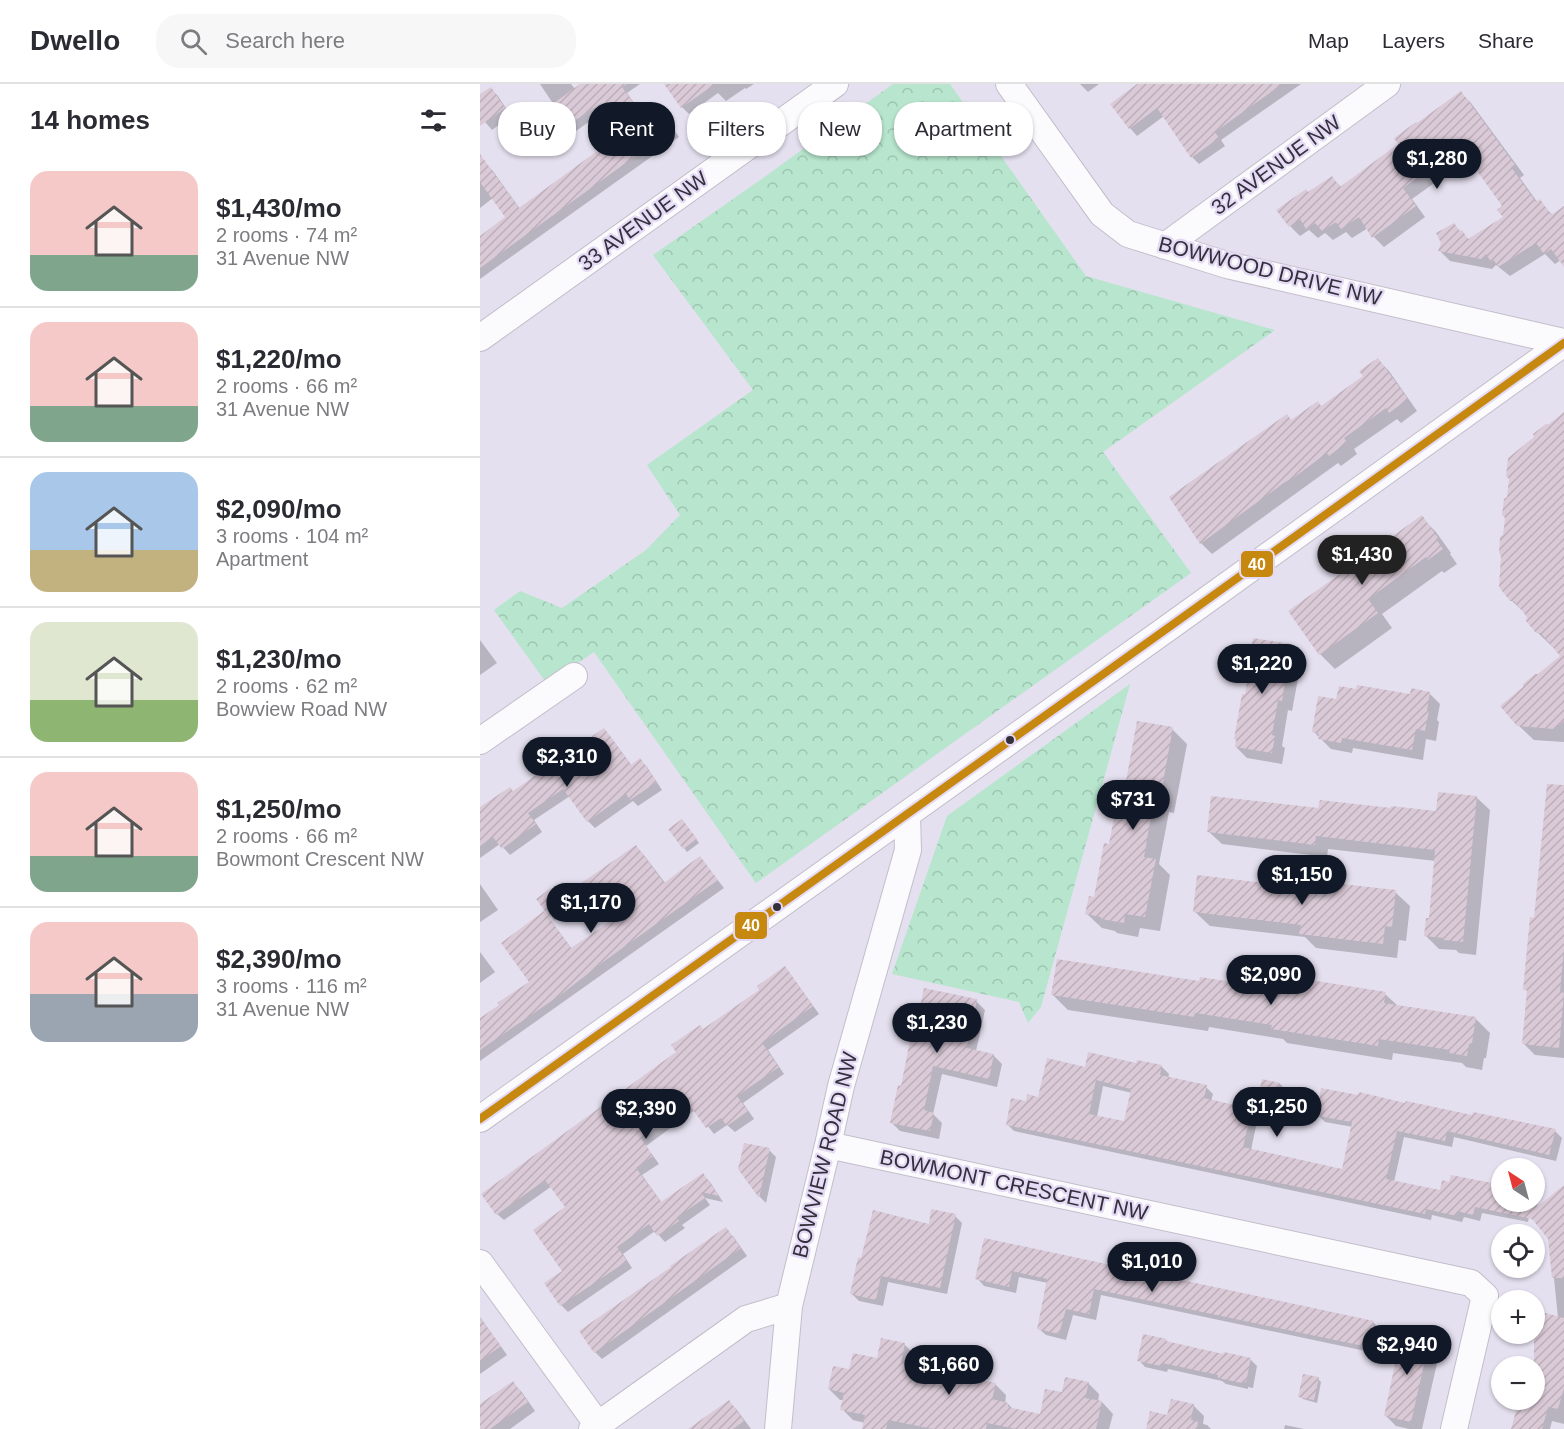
<!DOCTYPE html>
<meta charset="utf-8">
<style>
:root{--surface:#fff;--page:#f7f7f7;--text:#2b2b33;--muted:#7c7c81;--line:#e1e1e2;--accent:#111827}
body{margin:0;font-family:Arial,sans-serif;background:var(--page);color:var(--text);height:100vh;display:flex;flex-direction:column;font-size:22px;white-space:nowrap}
*{box-sizing:border-box;margin:0}
p{font-size:20px;color:var(--muted)}
.icon{flex:none;width:33px;height:33px;fill:none;stroke:currentColor;stroke-width:2;stroke-linecap:round;stroke-linejoin:round}
.map{position:relative;flex:1;overflow:hidden}
.side{display:flex;flex-direction:column;background:var(--surface);width:480px}
.side>*{flex:none}
.banner{position:absolute;left:18px;top:18px;width:570px;height:54px;display:flex;gap:12px}
.needle{width:39px;rotate:324deg}
.fabs{position:absolute;left:1011px;top:1074px;display:grid;gap:12px}
.fabs a{display:grid;place-items:center;width:54px;height:54px;border-radius:50%;background:var(--surface);box-shadow:0 2px 4px #0004;font-size:30px}
.price{position:absolute;translate:-50% -51px;padding:0 14px;border-radius:21px;background:var(--accent);color:#fff;font-size:20px;line-height:39px;filter:drop-shadow(0 2px 3px #0008)}
.price::after{content:'';position:absolute;left:50%;top:36px;width:18px;height:14px;margin-left:-9px;background:inherit;clip-path:polygon(0 0,100% 0,50% 100%)}
.price.selected{background:#222;color:#fff}
ul{padding:0;list-style:none}
li{display:flex;align-items:center;gap:18px;height:150px;padding:0 30px}
li+li{border-top:2px solid var(--line)}
li span{display:grid;place-items:center;flex:none;width:168px;height:120px;border-radius:18px;color:#555}
li>.icon{margin-inline-start:auto}
span .icon{width:72px;height:72px;fill:#fffc;stroke-width:1}
li b{font-size:26px}
h2{display:flex;justify-content:space-between;align-items:center;height:72px;padding:0 30px;font-size:26px}
.tag{padding:0 21px;border-radius:24px;background:var(--surface);box-shadow:0 2px 4px #0004;font-size:21px;line-height:54px}
.tag.selected{background:var(--accent);color:#fff}
header{display:flex;align-items:center;gap:36px;box-sizing:border-box;height:84px;padding:0 30px;background:var(--surface);border-bottom:2px solid var(--line)}
header strong{font-size:28px}
nav{display:flex;gap:33px;margin-inline-start:auto;font-size:21px}
.search{width:420px;height:54px;background:var(--page);display:flex;align-items:center;gap:15px;box-sizing:border-box;padding:0 21px;border-radius:24px;color:var(--muted);font-size:22px}
main{display:flex;flex:1;min-height:0}
.map>svg:first-child{display:block}
.park{fill:url(#park-crowns)}
.shadow{fill:#0003;fill-rule:evenodd}
.building{fill:url(#building-hatch);fill-rule:evenodd}
.lines{fill:none;stroke-linecap:round;stroke-linejoin:round}
.minor-casing{stroke:#c3beca;stroke-width:28}
.minor{stroke:#fbfafd;stroke-width:26}
.bus-1-casing{stroke:#e4daf5;stroke-width:12}
.bus-1{stroke:#c6880f;stroke-width:8}
.bus-dot{fill:#34303b;stroke:#e4daf5;stroke-width:2}
.labels{text-anchor:middle;stroke-width:4.5;stroke-linejoin:round;paint-order:stroke}
.street-label{font-size:21px;fill:#34303b;stroke:#e4daf5}
.line-badge{stroke:#e4daf5;stroke-width:2}
.badge-label{font-size:16px;text-anchor:middle;font-weight:bold;fill:#fff}
</style>
<header>
<strong>Dwello</strong>
<div class="search"><svg class="icon" aria-label="search" viewBox="0 0 24 24"><circle cx="10" cy="10" r="6"/><path d="M15 15l6 6"/></svg>Search here</div>
<nav><a>Map</a><a>Layers</a><a>Share</a></nav>
</header>
<main>
<section class="side">
<h2>14 homes<svg class="icon" aria-label="filters" viewBox="0 0 24 24"><path d="M4 7h16M4 17h16"/><circle cx="9" cy="7" r="2"/><circle cx="15" cy="17" r="2"/></svg></h2>
<ul>
<li><span style="background:linear-gradient(#f6c9c9 70%,#7fa58c 0)"><svg class="icon" aria-label="home" viewBox="0 0 24 24"><path d="M3 11l9-7 9 7M6 9v11h12V9"/></svg></span><div><b>$1,430/mo</b><p>2 rooms · 74 m²</p><p>31 Avenue NW</p></div></li>
<li><span style="background:linear-gradient(#f6c9c9 70%,#7fa58c 0)"><svg class="icon" aria-label="home" viewBox="0 0 24 24"><path d="M3 11l9-7 9 7M6 9v11h12V9"/></svg></span><div><b>$1,220/mo</b><p>2 rooms · 66 m²</p><p>31 Avenue NW</p></div></li>
<li><span style="background:linear-gradient(#a9c7e8 65%,#c2b280 0)"><svg class="icon" aria-label="home" viewBox="0 0 24 24"><path d="M3 11l9-7 9 7M6 9v11h12V9"/></svg></span><div><b>$2,090/mo</b><p>3 rooms · 104 m²</p><p>Apartment</p></div></li>
<li><span style="background:linear-gradient(#dfe7d0 65%,#8fb573 0)"><svg class="icon" aria-label="home" viewBox="0 0 24 24"><path d="M3 11l9-7 9 7M6 9v11h12V9"/></svg></span><div><b>$1,230/mo</b><p>2 rooms · 62 m²</p><p>Bowview Road NW</p></div></li>
<li><span style="background:linear-gradient(#f6c9c9 70%,#7fa58c 0)"><svg class="icon" aria-label="home" viewBox="0 0 24 24"><path d="M3 11l9-7 9 7M6 9v11h12V9"/></svg></span><div><b>$1,250/mo</b><p>2 rooms · 66 m²</p><p>Bowmont Crescent NW</p></div></li>
<li><span style="background:linear-gradient(#f6c9c9 60%,#9aa5b1 0)"><svg class="icon" aria-label="home" viewBox="0 0 24 24"><path d="M3 11l9-7 9 7M6 9v11h12V9"/></svg></span><div><b>$2,390/mo</b><p>3 rooms · 116 m²</p><p>31 Avenue NW</p></div></li>
</ul>
</section>
<div class="map">
<svg width="1084" height="1345" viewBox="0 0 1084 1345">
<defs>
<pattern id="park-crowns" width="20" height="18" patternUnits="userSpaceOnUse" patternTransform="scale(1.5)"><rect width="20" height="18" fill="#b7e5cd"/><path d="M2 6a3 3 0 1 1 6 0M12 15a3 3 0 1 1 6 0" fill="none" stroke="#9ec5b1"/></pattern>
<pattern id="building-hatch" width="6" height="6" patternUnits="userSpaceOnUse" patternTransform="scale(1.5)"><rect width="6" height="6" fill="#dacad7"/><path d="M-1 1l2-2M0 6l6-6M5 7l2-2" fill="none" stroke="#bcaeb9"/></pattern>
</defs>
<rect width="100%" height="100%" fill="#e5e0ef"/>
<!-- park -->
<path class="park" d="M413,0h57l136,192 189,54 -172,122 88,121 -435,310 -162,-231 -47,32 -53,-74 26,-19 42,17 84,-58 34,-35 -33,-50 106,-75 -100,-135 110,-77z
M650,600l-89,323 -13,16 -9,-21 -127,-28 55,-158z"/>
<!-- shadow -->
<path class="shadow" d="M60,0h31l4,5 8,-5h57l-13,9 18,26 13,-9 7,7 14,20 -199,142v-42l28,-20 -15,-19 -13,10v-39l6,-5 7,7 27,38 104,-75 -17,-25 -38,27 -7,-7 -8,-24z
M186,0h88l-8,5 -1,-1 -19,13 -8,-8 -29,21 -7,-7z
M600,0h19l-11,8z
M659,0h162l-80,56 4,6 -26,18 -7,-7 -28,-41 -27,20 -7,-8z
M11,5l7,7 13,20 -19,14 -12,-14v-20z
M981,9l10,10 53,72 -4,3 18,25 2,-2 13,15 5,-4 6,6v45l-3,-3 -6,4 -10,-10 -35,22 -14,-11 -4,4 -42,-8 -10,-10 21,-19 8,8 36,-22 -1,-11 -35,-49 -57,41 13,18 -41,30 -10,-10 -6,-9 -16,10 -6,-6 -13,8 -8,-7 -7,5 -9,-8 -9,6 -10,-10 -11,-16 29,-16 24,-16 10,10 58,-43z
M898,276l11,11 28,40 -16,12 -4,-4 -43,30 3,5 -16,12 -3,-3 -126,91 -11,-11 86,-127 5,5 26,-18 4,4 43,-30z
M1084,330v328l-30,-2 -16,-15 21,-49 23,-20 -25,-24 -10,-17 -16,-15 -6,-64 45,-111z
M941,433l15,15 15,21 -1,1 7,10 -13,9 -2,-2 -60,43 10,14 -57,41 -15,-15 -30,-43z
M0,556l17,23 -17,12z
M811,562l11,11 -10,54 -4,-1 -6,36 3,2 -3,16 -35,-6 -11,-11 11,-51z
M949,609l11,11 -3,16 2,2 -3,19 -10,-2 -3,21 -70,-12 -1,5 -21,-4 -17,-17 23,-31z
M123,645l7,7 22,30 8,-6 7,7 15,23 -24,16 -5,-5 -38,27 -7,-7 -18,-25 -36,24 8,12 -32,23 -10,-11 -20,14v-49l33,-16z
M692,645l15,15 -13,69 -5,-1 -10,52 11,11 -10,56 -20,-3 -2,9 -21,-4 -2,-2 -13,-3 -15,-14 8,-15 31,-105z
M1068,701l16,2v271l-29,-3 -11,-11 5,-51 -4,-4 10,-70z
M996,713l14,13 -14,145 -17,-2 -3,-3 -17,-1 -13,-13 4,-16 6,-59 -108,-12 -1,8 -105,-13 -14,-13 112,-21 118,3z
M205,740l14,19 -12,9 -17,-23z
M156,763l7,7 23,30 34,-26 24,30 -244,173v-41l51,-37 13,-70 8,9 2,-2 -16,-21 20,-4 11,15 -17,12 20,27 38,-26z
M0,800l18,26 -18,12z
M826,806l89,2 15,14 -4,35 -7,-1 -2,18 -81,-10 -11,-11 -95,-11 -15,-14z
M0,868l15,20 -15,11z
M304,884l7,7 28,39 -51,36 16,24 -41,29 11,16 -19,13 -8,-7 -13,9 -19,-24 -49,36 13,18 -17,11 20,28 41,-28 7,7 13,20 -18,-4 5,7 -28,20 3,3 -20,14 -10,-11 -32,23 9,14 -64,44 -7,-7 3,-34 3,-63 -15,-22 -48,34 -7,-6 207,-184 58,-40z
M721,899l77,8 107,3 13,12 77,12 15,15 -4,25h-2l-2,12 -16,-3 -4,-4 -69,-10 -1,7 -105,-17 -4,-4 -74,-12 -1,4 -140,-21 -15,-15z
M496,917l9,9 -9,41 17,4 9,9 -5,23 -55,-13 -9,40 9,9 -3,16 -39,-8 -9,-9 23,-80z
M657,981l25,2 7,7 -1,4 38,9 7,7 -2,7 40,9 7,7 -7,33 93,21 9,-44 -28,-5 -7,-7 89,-10 148,26 7,7 -6,23 -102,-24 -2,10 -48,-10 -10,45 108,20h30l-4,20 -46,-9 -2,8 -16,-4 -2,5 -30,-7 -1,5 -417,-89 -7,-7 20,-21 12,-5 47,-30zM623,1002l29,7 -7,29 -28,-5z
M800,1000l3,3 -5,23 -16,-3 -3,-3z
M289,1066l7,7 -10,46 -6,-6 -20,-28z
M1084,1103v237l-12,-3 -2,8h-37l8,-29h13v-34h-1l7,-23 18,-25 -8,-80 -20,-24z
M475,1132l7,7 -15,71 -59,-12 -5,24 -24,-5 -7,-7 11,-34z
M253,1152l14,20 -145,103 -7,-7z
M505,1156l389,83 7,7 -6,23 -274,-58 -5,25 -23,-5 -7,25 -20,-5 -8,-7 10,-45 -29,-6 -3,16 -32,-7 -7,-8z
M0,1233l27,38 -27,19z
M950,1251l11,11 -19,83h-13l-13,-3 -11,-11 26,-70z
M686,1257l2,2 83,17 6,6 -4,22 -5,-1v2l-22,-5 -4,-3 -54,-12 -1,3 -22,-5 -6,-7z
M424,1260l11,11 -2,12 36,7 26,-15 11,11 -2,12 11,2 11,11 -1,9h3l5,5 28,7 22,-22 25,-11 11,11 -1,8h4l11,12 -4,15h-245l1,-6 -12,-3 -11,-11 2,-9h-4l-11,-11 21,-18 28,-12z
M838,1295l3,3 -4,21 -14,-4 -3,-3z
M32,1299l9,8 14,20 -25,18h-30v-23z
M249,1318l8,8 14,19h-60z
M713,1321l11,11 -1,8 4,1 4,4h-63l20,-12z
M805,1341l19,4h-20z"/>
<!-- building -->
<path class="building" d="M100,0h47l-5,3 22,31 14,-10 15,21 -193,139v-32l25,-19 -25,-35v-28l39,54 103,-75 -21,-30 -40,27 -15,-21z
M184,0h51l-34,24z
M657,0h145l-67,48 4,6 -28,20 -34,-50 -28,21 -19,-25z
M11,3l14,21 -25,18v-32z
M981,7l54,74 -4,2 25,35 4,-3 11,16 13,-9v61l-13,-18 -7,5 -8,-11 -38,24 -4,-7 -3,2 -5,-8 -5,5 -43,-8 3,-8 -5,-10 18,-10 6,8 2,-1 6,9 35,-22 -6,-7 5,-4 -42,-59 -57,41 13,18 -44,32 -13,-21 -18,12 -5,-7 -14,9 -7,-8 -9,6 -6,-10 -11,8 -13,-17 30,-21 2,3 24,-16 8,11 58,-43 -4,-6 22,-16 1,1z
M898,274l30,41 -19,14 -3,-5 -42,30 3,4 -18,14 -2,-3 -34,25 -8,4 -85,62 -31,-47 118,-83 4,6 27,-19 3,5 42,-30 -4,-5z
M1084,328v309l-10,8 -37,-3 -17,-20 23,-19v-3l12,-10h3l22,-18 -19,-23h-5l-10,-12 1,-4 -13,-16h-4l-11,-14 2,-31 -2,-3 1,-16 3,-2 2,-17 -3,-3 2,-16 3,-2 2,-18 -3,-3 2,-18 26,-21 -1,-3 13,-10h3z
M942,431l16,23 -2,1 7,10 -15,11 -2,-3 -58,42 10,14 -59,42 -31,-44z
M773,554l38,6 -9,57 -4,-1 -6,35 3,1 -3,17 -37,-6 1,-7 -2,-1 8,-45h3l6,-36h-2z
M877,601l53,9 1,-6 19,4 -3,18h2l-4,21 -9,-2 -4,21 -70,-12 -1,5 -23,-4 1,-5 -7,-2 6,-36 18,3 3,-13 17,3z
M657,637l36,6 -13,72 -6,-1 -10,59 12,2 -11,58 -20,-3 -1,9 -23,-4v-2l-16,-3 4,-18 5,1 10,-54 5,1 10,-53 5,1z
M124,644l27,37 9,-7 17,24 -27,18 -4,-6 -39,28 -24,-33 -35,24 8,11 -34,25 -9,-12 -13,9v-39l30,-20 3,4z
M1067,700l17,1v164l-4,43 4,1 -5,55 -37,-4 5,-54h-4l7,-73 4,1z
M958,708l39,4 -14,146 -19,-2v-2l-20,-2 2,-18h3l6,-68 -119,-14 -1,9 -108,-13 4,-36 107,12 2,-8 71,8v-2l45,5z
M202,735l15,20 -14,10 -15,-20z
M156,761l28,38 36,-27 18,24 -115,82 -40,31 -83,57v-32l19,-13 -2,-2 32,-21 -28,-39 43,-32 27,37 37,-25 -28,-39z
M717,791l108,13 1,-8 90,10 -4,37 -7,-1 -2,18 -84,-10 2,-9 -108,-13z
M71,804l2,3 2,-1 12,16 -17,12 -14,-19z
M577,875l142,22 1,-4 77,12 2,-14 107,17 -2,11 92,14 -4,26 -3,1 -2,12 -18,-3 1,-3 -71,-11 -1,7 -107,-17 1,-4 -77,-12 -1,4 -143,-22z
M305,882l28,40 -51,37 17,24 -42,29 11,15 -21,15 -6,-8 -15,10 -18,-25 -47,35 12,18 -17,12 25,34 42,-29 16,23 -18,-4 4,6 -28,19 2,4 -22,15 -8,-12 -32,23 10,14 -67,45 -16,-23 18,-12 -29,-41 32,-23 -20,-27 -49,35 -15,-21 195,-142 -5,-7 29,-20 3,4 56,-39 -2,-4z
M444,904l53,11 -10,49 27,6 -5,25 -56,-13 -9,44 10,3 -4,18 -40,-8 8,-38 3,1 9,-46 3,1z
M608,968l48,11 1,-3 25,5 -2,10 47,10 -3,13 48,11 -9,38 99,22 10,-47 -35,-6 4,-28 37,7 1,-3 46,11 1,-2 66,14 1,-3 83,17 -7,26 -102,-24 -2,10 -48,-10 -11,48 54,11 2,-10 7,2 2,-7 51,10v17h36l-1,5 27,-22v93h-12l-4,-39 -16,-20 -57,-12 -2,8 -16,-4 -1,5 -30,-7 -1,5 -419,-89 5,-27 15,3 1,-7 11,3 9,-39 38,9zM616,996l35,9 -7,32 -35,-7z
M782,995l18,4 -5,25 -18,-4z
M264,1059l26,5 -11,50 -21,-29z
M451,1125l25,5 -16,74 -59,-12 -5,24 -26,-6 8,-37 3,1 12,-48 56,14z
M246,1143l15,21 -147,105 -15,-22 92,-64 -1,-1z
M504,1154l390,83 -6,26 -274,-58 -5,25 -23,-5 -7,25 -22,-5 10,-50 -35,-8 -3,16 -34,-8z
M1062,1228l22,6v70l-6,21 -10,-2 -6,22h-31l8,-29h15v-59z
M0,1234l21,28 -21,15z
M933,1245l18,5 -20,88 -27,-6 11,-52h-2l5,-23 11,2z
M663,1250l24,5 -1,2 57,13 1,-2 27,6 -5,24 -4,-1v2l-24,-5v-3l-56,-12 -1,3 -24,-5z
M401,1254l24,5 -4,20 34,8 13,2 5,-21 23,5 -4,21 24,5 -4,16 16,4v4l32,7 5,-25 17,3 3,-15 24,5 -4,16 17,3 -6,28h-80l-29,-6 -1,6h-53l-45,-9 -2,9h-24l3,-14 -25,-5 4,-17 -16,-4 5,-23 16,3 4,-16 24,5z
M823,1290l16,3 -5,23 -16,-3z
M33,1297l15,21 -38,27h-10v-25z
M691,1315l23,5 -3,16 7,2 -1,7h-51l4,-18 17,4z
M249,1316l15,21 -11,8h-45z"/>
<g class="lines">
<!-- minor casing -->
<g class="minor-casing">
<path id="minor" d="M529,0l93,130 26,20 99,31 337,77
M685,162l222,-162
M0,254l355,-254
M0,657l94,-65
M0,1035l699,-499 385,-277
M348,1061l643,138 14,13 -31,133
M0,1179l118,162
M112,1345l154,-110 43,-13
M298,1345l11,-123 39,-161 13,-59 67,-236 -1,-35"/>
</g>
<!-- minor -->
<use href="#minor" class="minor"/>
<!-- bus-1 casing -->
<g class="bus-1-casing">
<path id="bus-1" d="M0,1035l699,-499 385,-277"/>
</g>
<!-- bus-1 -->
<use href="#bus-1" class="bus-1"/>
</g>
<!-- markers -->
<g class="bus-dot">
<circle cx="530" cy="656" r="5"/>
<circle cx="297" cy="823" r="5"/>
</g>
<g class="labels">
<!-- street labels -->
<g class="street-label">
<text transform="translate(796 81) rotate(-36)" y="7">32 AVENUE NW</text>
<text transform="translate(163 137) rotate(-36)" y="7">33 AVENUE NW</text>
<text transform="translate(790 187) rotate(14)" y="7">BOWWOOD DRIVE NW</text>
<text transform="translate(345 1071) rotate(-76)" y="7">BOWVIEW ROAD NW</text>
<text transform="translate(534 1101) rotate(12)" y="7">BOWMONT CRESCENT NW</text>
</g>
</g>
<g class="line-badge">
<rect x="760" y="466" width="34" height="28" rx="6" fill="#c6880f"/>
<rect x="254" y="827" width="34" height="29" rx="6" fill="#c6880f"/>
</g>
<g class="badge-label">
<text x="777" y="486">40</text>
<text x="271" y="847">40</text>
</g>
</svg>
<div class="fabs">
<a><svg class="needle" viewBox="-14 -14 28 28"><path d="M0-13l5 13h-10z" fill="#e53935"/><path d="M0 13l5-13h-10z" fill="#7c7c81"/></svg></a>
<a><svg class="icon" aria-label="locate" viewBox="0 0 24 24"><circle cx="12" cy="12" r="6"/><path d="M12 2v4M12 18v4M2 12h4M18 12h4"/></svg></a>
<a>+</a>
<a>−</a>
</div>
<b class="price" style="left:957px;top:106px">$1,280</b>
<b class="price selected" style="left:882px;top:502px">$1,430</b>
<b class="price" style="left:782px;top:611px">$1,220</b>
<b class="price" style="left:87px;top:704px">$2,310</b>
<b class="price" style="left:653px;top:747px">$731</b>
<b class="price" style="left:822px;top:822px">$1,150</b>
<b class="price" style="left:111px;top:850px">$1,170</b>
<b class="price" style="left:791px;top:922px">$2,090</b>
<b class="price" style="left:457px;top:970px">$1,230</b>
<b class="price" style="left:797px;top:1054px">$1,250</b>
<b class="price" style="left:166px;top:1056px">$2,390</b>
<b class="price" style="left:672px;top:1209px">$1,010</b>
<b class="price" style="left:927px;top:1292px">$2,940</b>
<b class="price" style="left:469px;top:1312px">$1,660</b>
<div class="banner">
<a class="tag">Buy</a>
<a class="tag selected">Rent</a>
<a class="tag">Filters</a>
<a class="tag">New</a>
<a class="tag">Apartment</a>
</div>
</div>
</main>
